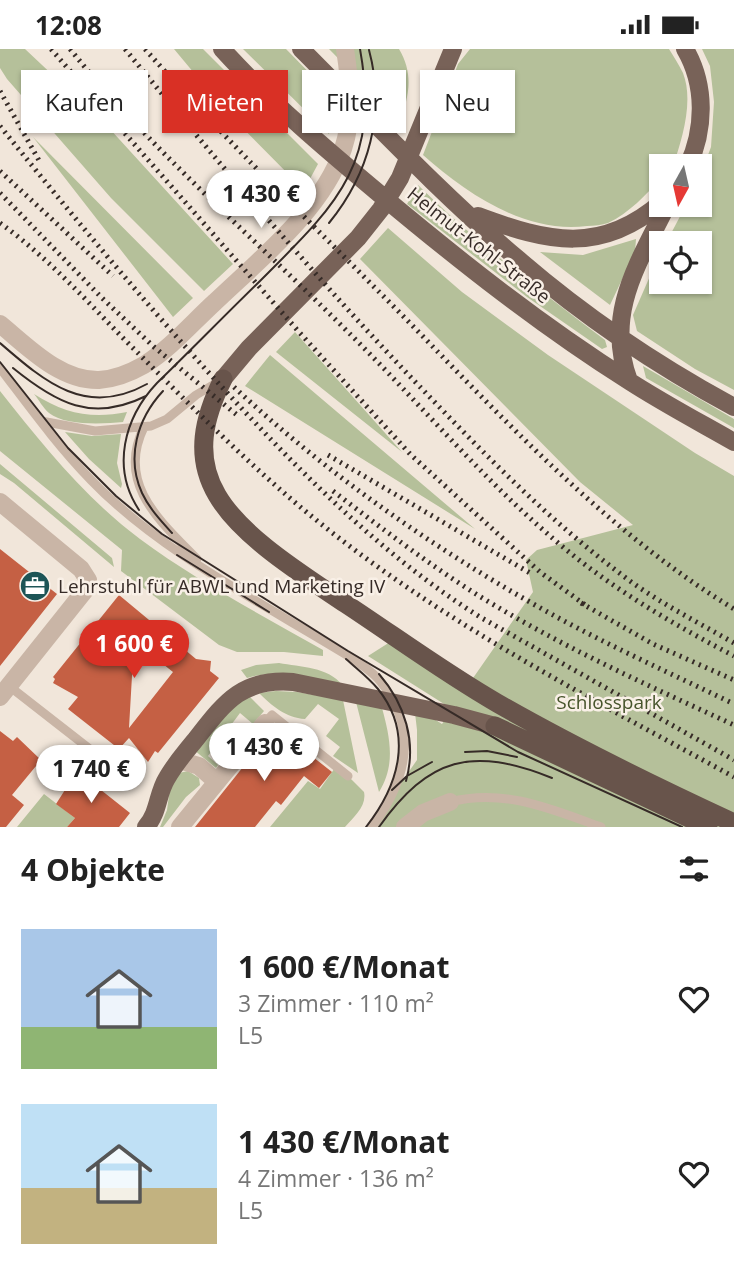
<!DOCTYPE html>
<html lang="de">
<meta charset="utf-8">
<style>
:root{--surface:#fff;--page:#f2f2f2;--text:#222;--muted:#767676;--accent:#d93025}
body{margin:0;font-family:"Open Sans",sans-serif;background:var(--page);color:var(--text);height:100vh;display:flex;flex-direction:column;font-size:26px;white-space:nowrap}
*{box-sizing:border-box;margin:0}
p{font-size:23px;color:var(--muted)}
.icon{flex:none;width:38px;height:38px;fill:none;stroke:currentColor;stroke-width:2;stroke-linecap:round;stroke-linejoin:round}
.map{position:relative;height:778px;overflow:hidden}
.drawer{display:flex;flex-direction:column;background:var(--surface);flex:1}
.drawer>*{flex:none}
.top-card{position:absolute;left:21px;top:21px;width:693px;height:63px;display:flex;gap:14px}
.needle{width:46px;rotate:188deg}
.buttons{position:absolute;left:649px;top:105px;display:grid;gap:14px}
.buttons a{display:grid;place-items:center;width:63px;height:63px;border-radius:0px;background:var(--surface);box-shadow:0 2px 5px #0004;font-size:35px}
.price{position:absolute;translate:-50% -60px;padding:0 16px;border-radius:24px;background:#fff;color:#222;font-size:23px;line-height:46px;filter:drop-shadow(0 2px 4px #0008)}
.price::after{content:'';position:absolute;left:50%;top:42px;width:21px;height:16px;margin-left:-10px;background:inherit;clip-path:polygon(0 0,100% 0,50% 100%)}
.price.active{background:var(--accent);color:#fff}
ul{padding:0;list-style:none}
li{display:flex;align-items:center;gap:21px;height:175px;padding:0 21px}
li span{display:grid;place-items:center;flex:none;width:196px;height:140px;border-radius:0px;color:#555}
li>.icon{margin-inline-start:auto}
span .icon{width:84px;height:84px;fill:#fffc;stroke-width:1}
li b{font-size:30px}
h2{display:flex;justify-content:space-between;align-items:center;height:84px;padding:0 21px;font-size:30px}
.pill{padding:0 24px;border-radius:0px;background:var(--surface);box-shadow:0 2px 5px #0004;font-size:24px;line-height:63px}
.pill.active{background:var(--accent);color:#fff}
.status{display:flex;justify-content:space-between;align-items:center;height:49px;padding:0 35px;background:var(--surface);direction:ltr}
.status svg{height:19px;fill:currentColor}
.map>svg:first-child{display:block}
.green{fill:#b5c09a}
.building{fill:#c56044;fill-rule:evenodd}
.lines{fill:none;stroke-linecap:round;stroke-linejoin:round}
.service{stroke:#c9b5a6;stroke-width:9}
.minor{stroke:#c9b5a6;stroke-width:18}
.primary{stroke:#786258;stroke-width:18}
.trunk{stroke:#68544b;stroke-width:19}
.tram{stroke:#362b27;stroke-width:2}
.rail{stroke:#362b27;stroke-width:5;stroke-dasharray:2 5;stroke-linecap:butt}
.labels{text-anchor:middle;stroke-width:5;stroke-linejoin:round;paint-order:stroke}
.street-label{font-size:19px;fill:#362b27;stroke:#f9f0e7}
.poi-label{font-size:19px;fill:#362b27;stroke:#f9f0e7;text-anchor:start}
.park-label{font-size:19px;fill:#46542b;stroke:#f9f0e7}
</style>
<div class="status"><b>12:08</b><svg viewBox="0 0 49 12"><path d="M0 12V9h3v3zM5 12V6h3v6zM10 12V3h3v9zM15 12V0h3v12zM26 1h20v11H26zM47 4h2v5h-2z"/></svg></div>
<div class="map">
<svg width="734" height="778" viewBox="0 0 734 778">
<rect width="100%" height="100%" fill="#f1e6da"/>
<!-- green -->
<path class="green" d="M0,0h25l84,79 124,136 -29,27 -93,-93 -104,-119 -7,-11z
M174,0h29l115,115 -14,26 -80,-81z
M243,0h43l48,49 -5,36z
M329,0h70c15,25 10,47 1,72z
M470,0h199c5,8 10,16 14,24 11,28 -1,66 -10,93h-11l-1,12c-15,17 -32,35 -53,45 -6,2 -14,3 -21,3 -61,8 -120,-32 -164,-71l35,-91z
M702,0h32v341l-39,-21 -58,-38 -4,-16 28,-64 1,31h38v-39h-34l20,-38h14v-29l11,-29 3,-45 -4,-36z
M33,88l160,161 -20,19z
M418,136c58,57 122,106 187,155l2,7 -5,2 -75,-52 -120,-93z
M388,179l74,64 86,63 147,98 39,23v351h-364l47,-67v-30l-2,-17 16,4 11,7 10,-15 -84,-53 22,-14 74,49 69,-99 -7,-32 11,-10 96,-25 -53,-43 -220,-223z
M636,190l-1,13 -25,53 -70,-53 43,3z
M295,283l107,120 -126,-100z
M270,306l205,174 -230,-143z
M643,317l91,53v9l-88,-50z
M0,342c42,53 85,107 140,148 57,42 121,76 183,111v6l-39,-4h-47l-18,-7 -98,-74 1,-21 -122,-99z
M34,345c31,20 58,25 93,18l-4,10c-20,2 -58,4 -74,-9 -6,-5 -10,-13 -15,-19z
M65,383l27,4 29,-2 -4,29 5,21 -1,4 -32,-29z
M0,415l112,94 2,9 -100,-84 -14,-9z
M279,614c21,4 50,4 63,22 -32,-6 -64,-17 -95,-7l-6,-8 15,-5z
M276,642l21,1 46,8 15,73 -25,-17 7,-9 -14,-11 13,-17 -21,-15 -13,15c-19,-1 -34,-14 -46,-26z
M248,646l16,16 -11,13 -13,-11 -32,43 10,9 -2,3 -22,-18 34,-40z
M356,653l26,6c8,29 14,57 -3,84z
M337,716l27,27c3,14 -10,25 -19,35h-75l38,-46 12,8z
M188,722l11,7 1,7 -14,12 -23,30h-3l7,-17 3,-22 9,-15z
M44,745l31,24 -8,9h-50z"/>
<!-- building -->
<path class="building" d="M0,500l57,45 -57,72z
M119,546l77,64 15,2 -1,10 9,7 -61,75 -3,-2 -7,11 -19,-24 -10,11 -51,-40 10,-12 -25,-14 2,-4 -2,-2zM134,592l39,31 -44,56z
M275,678l57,45 -13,16 -15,-12 -23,29 -5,-4 -21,26h-60z
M0,682l13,10 4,-4 24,23 -29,35 12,10 -18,22h-6z
M77,722l53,42 -11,14h-52l8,-9 -19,-14z"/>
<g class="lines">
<!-- service -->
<path class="service" d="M0,319c29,38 57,77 91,112 70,73 177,126 264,180 8,6 19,13 25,21 40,49 26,100 -8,146
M41,372l54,10 56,-5 16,-7 29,-24 22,-13
M144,378c-28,57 16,94 53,132
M9,637l100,78
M265,674l7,-8 76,61
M450,753c54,-14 101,7 151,25"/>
<!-- minor -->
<path class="minor" d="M0,275c28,23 60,57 99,56 17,-1 31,-7 45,-15 27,-17 48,-42 71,-63 45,-43 108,-93 128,-153 11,-33 7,-67 2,-100
M0,453l81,67 7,11 -2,9 -86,108
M179,711l20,6 18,16
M180,778l85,-104
M405,778l18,-14 27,-11"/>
<!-- primary -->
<path class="primary" d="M222,0c49,54 105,101 160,147 79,66 160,130 247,185 34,22 70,41 105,61
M301,0c71,71 141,146 218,211 65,56 139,106 215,147
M685,0c21,36 20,80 3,117
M478,167c70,26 123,39 184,-14
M223,330l26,-31 109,-110 23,-29 19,-31 53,-129
M629,332c-25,-67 9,-117 38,-176
M146,778c13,-15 11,-33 21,-49 8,-14 19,-27 29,-39 29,-37 46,-61 97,-57l161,33 41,11"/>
<!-- trunk -->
<path class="trunk" d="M223,330c-19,38 -29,77 -6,116 25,43 88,81 129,109 50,33 99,69 151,99 77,44 157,83 237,120
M495,677l213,101"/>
<!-- tram -->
<path class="tram" d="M329,174c40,-49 57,-110 40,-173
M0,294c45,39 86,75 147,41
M0,313l68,86 48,48 46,38 186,117 170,101 164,75
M13,319c43,35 79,55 133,28
M163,342c-26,28 -37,67 -21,102 7,15 19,28 30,40
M139,461c-28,-42 -15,-92 18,-127 35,-34 68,-68 103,-102 76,-76 121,-116 100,-232
M177,506l92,57
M346,610c11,10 23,19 32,30 36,45 21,96 -12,138
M379,625c26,30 38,68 27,107
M465,703l22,-1 30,6
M392,741l15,-14 25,-14
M379,778c50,-70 93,-81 173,-49"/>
<!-- rail -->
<path class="rail" d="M51,0l248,283 112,123 129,117 48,35
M70,0c83,103 184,189 278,283 67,66 129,141 201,203 55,49 120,87 185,121
M125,0c96,117 194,233 299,342 65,68 130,134 206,190 32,23 69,42 104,62
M145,0c83,94 173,181 261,270 102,105 202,213 328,290
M0,42l41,73
M0,77c71,88 143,175 220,259 79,86 160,169 260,232l254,143
M0,122l113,105
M0,144l102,105 52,49 83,68
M0,174c46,33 84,75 123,115 55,55 110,111 168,161 134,115 290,194 443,278
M234,338c92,86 199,161 310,223 61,34 126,63 190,94
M328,406l202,118
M333,442c47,36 94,72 143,103 82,51 171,91 258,131
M581,554l72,41 81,36"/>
</g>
<!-- icons -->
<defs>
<g id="office-disc" transform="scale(1.575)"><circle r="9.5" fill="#1d5557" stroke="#f9f0e7"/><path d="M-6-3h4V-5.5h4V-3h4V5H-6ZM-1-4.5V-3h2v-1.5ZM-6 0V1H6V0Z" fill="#fff"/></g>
</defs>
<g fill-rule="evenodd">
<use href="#office-disc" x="35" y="537"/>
</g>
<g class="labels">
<!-- street labels -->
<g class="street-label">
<text transform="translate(479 196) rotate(38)" y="7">Helmut-Kohl-Straße</text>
</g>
<!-- poi labels -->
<g class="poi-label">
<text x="58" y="544">Lehrstuhl für ABWL und Marketing IV</text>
</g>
<!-- park labels -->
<g class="park-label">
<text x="609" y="660">Schlosspark</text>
</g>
</g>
</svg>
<div class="buttons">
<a><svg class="needle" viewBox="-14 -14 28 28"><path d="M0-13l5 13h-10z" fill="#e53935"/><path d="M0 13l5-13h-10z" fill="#767676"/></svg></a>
<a><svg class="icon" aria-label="locate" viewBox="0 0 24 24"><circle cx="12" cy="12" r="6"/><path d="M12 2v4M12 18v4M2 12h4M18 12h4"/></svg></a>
</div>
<b class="price" style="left:261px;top:181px">1 430 €</b>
<b class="price active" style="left:134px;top:631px">1 600 €</b>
<b class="price" style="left:264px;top:734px">1 430 €</b>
<b class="price" style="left:91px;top:756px">1 740 €</b>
<div class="top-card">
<a class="pill">Kaufen</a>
<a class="pill active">Mieten</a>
<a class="pill">Filter</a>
<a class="pill">Neu</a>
</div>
</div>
<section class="drawer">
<h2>4 Objekte<svg class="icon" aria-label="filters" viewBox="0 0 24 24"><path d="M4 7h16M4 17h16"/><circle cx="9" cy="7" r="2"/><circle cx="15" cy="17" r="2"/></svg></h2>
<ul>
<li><span style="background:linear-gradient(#a9c7e8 70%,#8fb573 0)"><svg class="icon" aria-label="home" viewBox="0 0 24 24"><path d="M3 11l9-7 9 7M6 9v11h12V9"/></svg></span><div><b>1 600 €/Monat</b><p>3 Zimmer · 110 m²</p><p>L5</p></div><svg class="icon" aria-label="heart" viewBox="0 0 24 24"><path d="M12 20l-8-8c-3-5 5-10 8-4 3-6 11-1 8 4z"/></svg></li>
<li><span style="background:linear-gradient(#bfe0f5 60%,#c2b280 0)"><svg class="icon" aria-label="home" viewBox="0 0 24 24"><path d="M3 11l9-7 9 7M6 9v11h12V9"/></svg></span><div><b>1 430 €/Monat</b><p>4 Zimmer · 136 m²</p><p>L5</p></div><svg class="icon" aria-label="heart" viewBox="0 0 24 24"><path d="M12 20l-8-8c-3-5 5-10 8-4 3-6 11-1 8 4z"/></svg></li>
</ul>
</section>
